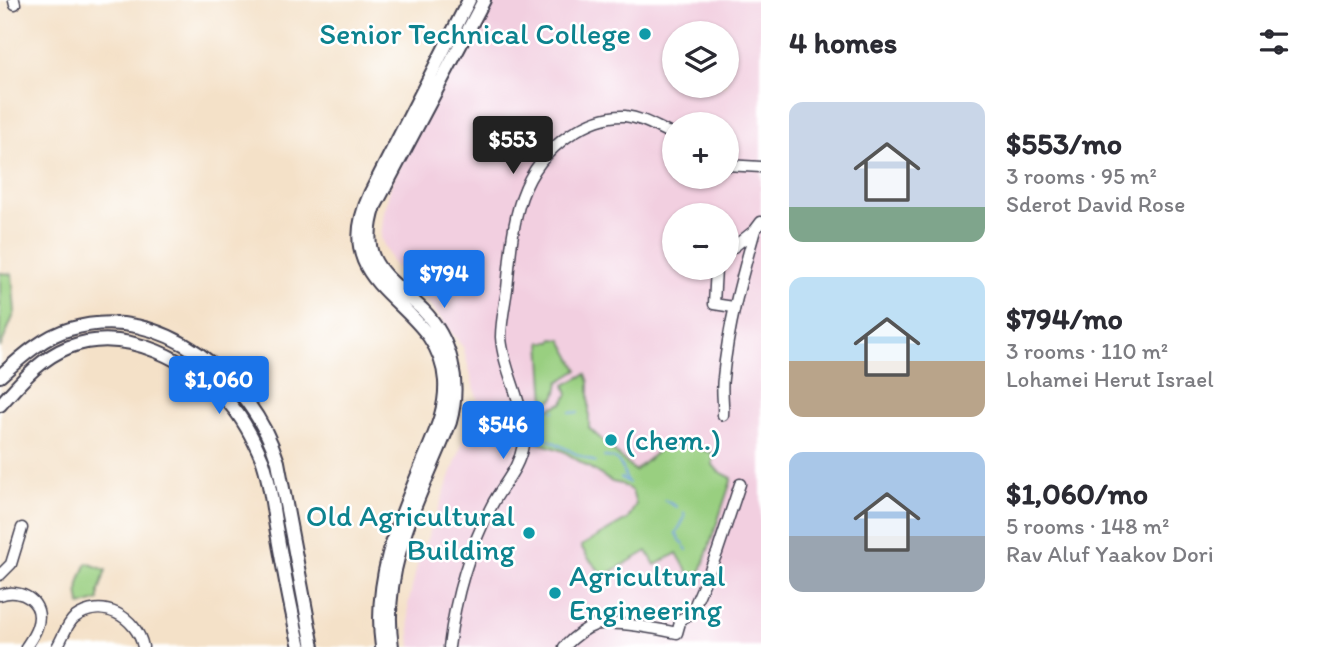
<!DOCTYPE html>
<meta charset="utf-8">
<style>
:root{--surface:#fff;--page:#f7f7f7;--text:#2b2b33;--muted:#7c7c81;--accent:#1a73e8}
body{margin:0;font-family:Itim,sans-serif;background:var(--page);color:var(--text);height:100vh;display:flex;flex-direction:column;font-size:26px;white-space:nowrap}
*{box-sizing:border-box;margin:0}
p{font-size:23px;color:var(--muted)}
.icon{flex:none;width:38px;height:38px;fill:none;stroke:currentColor;stroke-width:2;stroke-linecap:round;stroke-linejoin:round}
.map{position:relative;flex:1;overflow:hidden}
.side{display:flex;flex-direction:column;background:var(--surface);width:560px}
.side>*{flex:none}
.buttons{position:absolute;left:662px;top:21px;display:grid;gap:14px}
.buttons a{display:grid;place-items:center;width:77px;height:77px;border-radius:50%;background:var(--surface);box-shadow:0 2px 5px #0004;font-size:35px}
.price{position:absolute;translate:-50% -60px;padding:0 16px;border-radius:7px;background:var(--accent);color:#fff;font-size:23px;line-height:46px;filter:drop-shadow(0 2px 4px #0008)}
.price::after{content:'';position:absolute;left:50%;top:42px;width:21px;height:16px;margin-left:-10px;background:inherit;clip-path:polygon(0 0,100% 0,50% 100%)}
.price.active{background:#222;color:#fff}
ul{padding:0;list-style:none}
li{display:flex;align-items:center;gap:21px;height:175px;padding:0 28px}
li span{display:grid;place-items:center;flex:none;width:196px;height:140px;border-radius:14px;color:#555}
li>.icon{margin-inline-start:auto}
span .icon{width:84px;height:84px;fill:#fffc;stroke-width:1}
li b{font-size:30px}
h2{display:flex;justify-content:space-between;align-items:center;height:84px;padding:0 28px;font-size:30px}
main{display:flex;flex:1;min-height:0}
.map>svg:first-child{display:block}
.built{fill:#f2cfe0;fill-rule:evenodd}
.green{fill:#99cf80;stroke:#5e785e;stroke-width:2}
.lines{fill:none;stroke-linecap:round;stroke-linejoin:round}
.stream{stroke:#74a2dd;stroke-width:2}
.minor-casing{stroke:#423f50;stroke-width:13}
.major-casing{stroke:#423f50;stroke-width:16}
.minor{stroke:#fff;stroke-width:10}
.major{stroke:#fff;stroke-width:12}
.culture-dot{fill:#0f9aa8;stroke:#fff;stroke-width:2.5}
.labels{text-anchor:middle;stroke-width:5;stroke-linejoin:round;paint-order:stroke}
.culture-label{font-size:30px;fill:#0d838f;stroke:#fff;text-anchor:end}
</style>
<main>
<div class="map">
<svg width="761" height="647" viewBox="0 0 761 647">
<rect width="100%" height="100%" fill="#fff"/>
<filter id="ink" filterUnits="userSpaceOnUse"><feTurbulence type="fractalNoise" baseFrequency=".0143" numOctaves="2"/><feDisplacementMap in="SourceGraphic" scale="14" xChannelSelector="R" yChannelSelector="G"/><feConvolveMatrix kernelMatrix="1 2 1 2 8 2 1 2 1" color-interpolation-filters="sRGB"/></filter>
<filter id="wash" filterUnits="userSpaceOnUse"><feTurbulence type="fractalNoise" baseFrequency=".00686" numOctaves="4" result="noise"/><feDisplacementMap in="SourceGraphic" scale="28" xChannelSelector="R" yChannelSelector="G"/><feGaussianBlur stdDeviation="1.57" result="paint"/><feColorMatrix in="noise" values="0 0 0 0 0 0 0 0 0 0 0 0 0 0 0 0 0 1.4 0 .05"/><feComposite in="paint" operator="in"/></filter>
<g filter="url(#wash)">
<rect width="100%" height="100%" fill="#f4e1c8"/>
<!-- built -->
<path class="built" d="M488,0h273v647h-350l-3,-42 9,-39 61,-164 -15,-55 -44,-56 -26,-27 -12,-25 3,-28 8,-29zM674,33h52v53h-52zM674,124h52v53h-52zM674,215h52v53h-52z"/>
<!-- green -->
<path class="green" d="M0,273l12,1 3,38 -15,36z
M553,339l9,1 16,30 -19,12c-3,12 0,16 -14,21l-4,-61h11z
M586,374l3,8v46l46,43 27,-24 23,-3 28,9v12l5,6 14,7 -31,93 -10,6 -14,-24 -22,12 -8,-14 -43,25 -16,-18 -7,-12 47,-27 8,-15 -4,-13 -11,-7 -9,-2 -49,-31 -30,-10 1,-14 -4,-10 33,-14 5,-9 -3,-9z
M87,563l19,7 -7,21v9l-18,6c-6,-17 -1,-28 6,-43z"/>
<g class="lines">
<!-- stream -->
<path class="stream" d="M553,411h1
M570,412l8,1
M546,414l-10,6 1,15c21,7 38,21 59,27
M506,432l7,-1
M604,457c18,0 18,11 23,25
M621,478l8,5
M664,500l13,7
M680,540l-4,-6 9,-17 -1,-4
M681,541l3,3
M685,547l2,3"/>
</g>
</g>
<g filter="url(#ink)">
<g class="lines">
<!-- minor casing -->
<g class="minor-casing">
<path id="minor" d="M14,0l1,4
M726,165l35,2
M726,253l29,-23 6,-8
M716,268l-2,36 19,3
M723,415c1,-12 -2,-24 0,-37 5,-51 18,-99 32,-148
M0,575l11,-11 11,-36
M0,595c21,-8 46,7 37,32 -2,7 -7,14 -11,20
M57,647c5,-8 10,-23 17,-29 28,-21 63,-1 69,29
M449,647c6,-49 20,-98 43,-142 11,-21 27,-36 31,-60 6,-36 -20,-72 -22,-108 0,-16 4,-33 6,-48 6,-61 7,-117 64,-155 15,-10 34,-19 54,-18 19,2 32,12 49,19
M564,647c8,-8 19,-18 31,-22 18,-5 63,4 82,8l4,-14 10,-5 26,-61 23,-69"/>
</g>
<!-- major casing -->
<g class="major-casing">
<path id="major" d="M0,376c20,-18 44,-40 70,-47 92,-28 182,50 208,133l35,185
M0,405c21,-23 39,-46 69,-58 57,-22 123,14 161,57 14,16 24,36 32,55 8,21 10,46 14,68 7,40 14,80 24,120
M382,647c-9,-65 14,-121 39,-180 11,-28 26,-55 24,-86 -6,-84 -121,-87 -75,-187l99,-194
M392,647c-12,-81 29,-152 58,-225 11,-40 2,-82 -27,-112 -36,-35 -67,-46 -48,-104l109,-206"/>
</g>
<!-- minor -->
<use href="#minor" class="minor"/>
<!-- major -->
<use href="#major" class="major"/>
</g>
</g>
<!-- markers -->
<g class="culture-dot">
<circle cx="645" cy="34" r="7"/>
<circle cx="611" cy="440" r="7"/>
<circle cx="529" cy="533" r="7"/>
<circle cx="555" cy="593" r="7"/>
</g>
<g class="labels">
<!-- culture labels -->
<g class="culture-label">
<text x="631" y="44">Senior Technical College</text>
<text x="625" y="450" text-anchor="start">(chem.)</text>
<text x="515" y="526">Old Agricultural<tspan x="515" dy="34">Building</tspan></text>
<text x="569" y="586" text-anchor="start">Agricultural<tspan x="569" dy="34">Engineering</tspan></text>
</g>
</g>
</svg>
<div class="buttons">
<a><svg class="icon" aria-label="layers" viewBox="0 0 24 24"><path d="M12 4l9 5-9 5-9-5zM3 14l9 5 9-5"/></svg></a>
<a>+</a>
<a>−</a>
</div>
<b class="price active" style="left:513px;top:176px">$553</b>
<b class="price" style="left:444px;top:310px">$794</b>
<b class="price" style="left:219px;top:416px">$1,060</b>
<b class="price" style="left:503px;top:461px">$546</b>
</div>
<section class="side">
<h2>4 homes<svg class="icon" aria-label="filters" viewBox="0 0 24 24"><path d="M4 7h16M4 17h16"/><circle cx="9" cy="7" r="2"/><circle cx="15" cy="17" r="2"/></svg></h2>
<ul>
<li><span style="background:linear-gradient(#c9d6e8 75%,#7fa58c 0)"><svg class="icon" aria-label="home" viewBox="0 0 24 24"><path d="M3 11l9-7 9 7M6 9v11h12V9"/></svg></span><div><b>$553/mo</b><p>3 rooms · 95 m²</p><p>Sderot David Rose</p></div></li>
<li><span style="background:linear-gradient(#bfe0f5 60%,#b9a48a 0)"><svg class="icon" aria-label="home" viewBox="0 0 24 24"><path d="M3 11l9-7 9 7M6 9v11h12V9"/></svg></span><div><b>$794/mo</b><p>3 rooms · 110 m²</p><p>Lohamei Herut Israel</p></div></li>
<li><span style="background:linear-gradient(#a9c7e8 60%,#9aa5b1 0)"><svg class="icon" aria-label="home" viewBox="0 0 24 24"><path d="M3 11l9-7 9 7M6 9v11h12V9"/></svg></span><div><b>$1,060/mo</b><p>5 rooms · 148 m²</p><p>Rav Aluf Yaakov Dori</p></div></li>
</ul>
</section>
</main>
